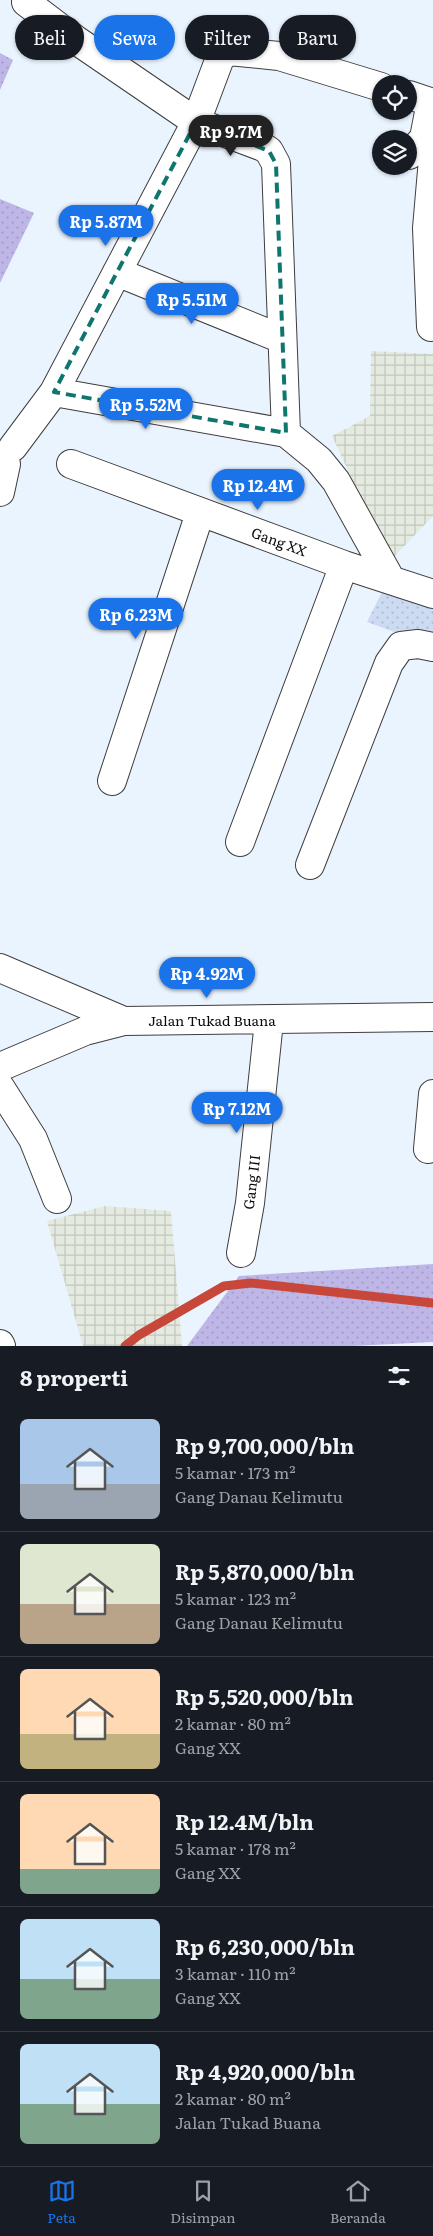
<!DOCTYPE html>
<html lang="id">
<meta charset="utf-8">
<style>
:root{--surface:#171b24;--page:#242831;--text:#f1f3f6;--muted:#9ea1a6;--line:#363941;--accent:#1a73e8}
body{margin:0;font-family:Literata,serif;background:var(--page);color:var(--text);height:100vh;display:flex;flex-direction:column;font-size:19px;white-space:nowrap}
*{box-sizing:border-box;margin:0}
p{font-size:16px;color:var(--muted)}
.icon{flex:none;width:28px;height:28px;fill:none;stroke:currentColor;stroke-width:2;stroke-linecap:round;stroke-linejoin:round}
.map{position:relative;height:1346px;overflow:hidden}
.details{display:flex;flex-direction:column;background:var(--surface);flex:1}
.details>*{flex:none}
.hud{position:absolute;left:15px;top:15px;width:404px;height:45px;display:flex;gap:10px}
.controls{position:absolute;left:372px;top:75px;display:grid;gap:10px}
.controls a{display:grid;place-items:center;width:45px;height:45px;border-radius:50%;background:var(--surface);box-shadow:0 1px 4px #0004;font-size:25px}
.price{position:absolute;translate:-50% -42px;padding:0 11px;border-radius:18px;background:var(--accent);color:#fff;font-size:16px;line-height:32px;filter:drop-shadow(0 1px 2px #0008)}
.price::after{content:'';position:absolute;left:50%;top:30px;width:15px;height:11px;margin-left:-8px;background:inherit;clip-path:polygon(0 0,100% 0,50% 100%)}
.price.active{background:#222;color:#fff}
ul{padding:0;list-style:none}
li{display:flex;align-items:center;gap:15px;height:125px;padding:0 20px}
li+li{border-top:1px solid var(--line)}
li span{display:grid;place-items:center;flex:none;width:140px;height:100px;border-radius:8px;color:#555}
li>.icon{margin-inline-start:auto}
span .icon{width:60px;height:60px;fill:#fffc;stroke-width:1}
li b{font-size:21px}
h2{display:flex;justify-content:space-between;align-items:center;height:60px;padding:0 20px;font-size:21px}
.chip{padding:0 18px;border-radius:22px;background:var(--surface);box-shadow:0 1px 4px #0004;font-size:18px;line-height:45px}
.chip.active{background:var(--accent);color:#fff}
.tab-bar{display:flex;justify-content:space-around;align-items:center;height:70px;border-top:1px solid var(--line);background:var(--surface);font-size:14px;color:var(--muted)}
.tab-bar a{display:grid;justify-items:center;gap:2px}
.tab-bar .active{color:var(--accent)}
.map>svg:first-child{display:block}
.industrial{fill:url(#industrial-grid)}
.farmland{fill:url(#farmland-dots)}
.grass{fill:url(#grass-dots)}
.lines{fill:none;stroke-linecap:round;stroke-linejoin:round}
.stream{stroke:#c7483b;stroke-width:9}
.minor-casing{stroke:#3e3e3e;stroke-width:30}
.minor{stroke:#fff;stroke-width:28}
.marked{fill:none;stroke:#0f766e;stroke-width:4;stroke-dasharray:10 6;stroke-linejoin:round}
.labels{text-anchor:middle;stroke-width:5;stroke-linejoin:round;paint-order:stroke}
.street-label{font-size:14px;fill:#0b0b0b;stroke:#fff}
</style>
<div class="map">
<svg width="433" height="1346" viewBox="0 0 433 1346">
<defs>
<pattern id="industrial-grid" width="8" height="8" patternUnits="userSpaceOnUse" patternTransform="scale(1.25)"><rect width="8" height="8" fill="#e4eadf"/><path d="M0 4h8M4 0v8" fill="none" stroke="#c2c7be"/></pattern>
<pattern id="farmland-dots" width="8" height="8" patternUnits="userSpaceOnUse" patternTransform="scale(1.25)"><rect width="8" height="8" fill="#ccdbf2"/><path d="M2 2h.1M6 6h.1" fill="none" stroke="#aebbce" stroke-width="1.8" stroke-linecap="round"/></pattern>
<pattern id="grass-dots" width="8" height="8" patternUnits="userSpaceOnUse" patternTransform="scale(1.25)"><rect width="8" height="8" fill="#beb6e6"/><path d="M2 2h.1M6 6h.1" fill="none" stroke="#a29bc4" stroke-width="1.8" stroke-linecap="round"/></pattern>
</defs>
<rect width="100%" height="100%" fill="#eaf4fe"/>
<!-- industrial -->
<path class="industrial" d="M371,351l62,3v162l-43,45 -58,-125 38,-20z
M105,1206l66,5 11,135h-99l-36,-125z"/>
<!-- farmland -->
<path class="farmland" d="M384,588l49,14v44l-66,-24z"/>
<!-- grass -->
<path class="grass" d="M0,53l13,7 -13,30z
M0,199l34,14 -34,70z
M433,1264v78l-80,4h-166l52,-70z"/>
<g class="lines">
<!-- stream -->
<path class="stream" d="M125,1346l14,-11 85,-49 27,-3 182,20"/>
<!-- minor casing -->
<g class="minor-casing">
<path id="minor" d="M27,0l-1,2 50,38 120,82 67,25 6,4 7,13 10,269
M409,95l24,8
M409,155l15,-17 7,-36
M117,272l165,67
M431,327l-4,-99 6,-69
M54,392l142,-270 24,-64 9,-7 50,5 102,31
M13,447l41,-55 232,41 33,27 17,21 55,99
M71,464l273,101 89,29
M0,492l6,-28
M112,781l88,-268
M240,842l104,-277
M310,865l79,-202 12,-17 17,-2 15,3
M0,968l124,53
M0,1067l85,-36 39,-10 309,-4
M0,1087l33,52 24,60
M428,1149l5,-55
M241,1253l9,-50 19,-182
M0,1344l1,2"/>
</g>
<!-- minor -->
<use href="#minor" class="minor"/>
</g>
<!-- marked area -->
<path class="marked" d="M196,122l73,29 7,13 10,269 -232,-41z"/>
<g class="labels">
<!-- street labels -->
<g class="street-label">
<text transform="translate(279 542) rotate(20)" y="5">Gang XX</text>
<text x="212" y="1026">Jalan Tukad Buana</text>
<text transform="translate(252 1182) rotate(-83)" y="5">Gang III</text>
</g>
</g>
</svg>
<div class="controls">
<a><svg class="icon" aria-label="locate" viewBox="0 0 24 24"><circle cx="12" cy="12" r="6"/><path d="M12 2v4M12 18v4M2 12h4M18 12h4"/></svg></a>
<a><svg class="icon" aria-label="layers" viewBox="0 0 24 24"><path d="M12 4l9 5-9 5-9-5zM3 14l9 5 9-5"/></svg></a>
</div>
<b class="price active" style="left:231px;top:157px">Rp 9.7M</b>
<b class="price" style="left:106px;top:247px">Rp 5.87M</b>
<b class="price" style="left:192px;top:325px">Rp 5.51M</b>
<b class="price" style="left:146px;top:430px">Rp 5.52M</b>
<b class="price" style="left:258px;top:511px">Rp 12.4M</b>
<b class="price" style="left:136px;top:640px">Rp 6.23M</b>
<b class="price" style="left:207px;top:999px">Rp 4.92M</b>
<b class="price" style="left:237px;top:1134px">Rp 7.12M</b>
<div class="hud">
<a class="chip">Beli</a>
<a class="chip active">Sewa</a>
<a class="chip">Filter</a>
<a class="chip">Baru</a>
</div>
</div>
<section class="details">
<h2>8 properti<svg class="icon" aria-label="filters" viewBox="0 0 24 24"><path d="M4 7h16M4 17h16"/><circle cx="9" cy="7" r="2"/><circle cx="15" cy="17" r="2"/></svg></h2>
<ul>
<li><span style="background:linear-gradient(#a9c7e8 65%,#9aa5b1 0)"><svg class="icon" aria-label="home" viewBox="0 0 24 24"><path d="M3 11l9-7 9 7M6 9v11h12V9"/></svg></span><div><b>Rp 9,700,000/bln</b><p>5 kamar · 173 m²</p><p>Gang Danau Kelimutu</p></div></li>
<li><span style="background:linear-gradient(#dfe7d0 60%,#b9a48a 0)"><svg class="icon" aria-label="home" viewBox="0 0 24 24"><path d="M3 11l9-7 9 7M6 9v11h12V9"/></svg></span><div><b>Rp 5,870,000/bln</b><p>5 kamar · 123 m²</p><p>Gang Danau Kelimutu</p></div></li>
<li><span style="background:linear-gradient(#ffd9b3 65%,#c2b280 0)"><svg class="icon" aria-label="home" viewBox="0 0 24 24"><path d="M3 11l9-7 9 7M6 9v11h12V9"/></svg></span><div><b>Rp 5,520,000/bln</b><p>2 kamar · 80 m²</p><p>Gang XX</p></div></li>
<li><span style="background:linear-gradient(#ffd9b3 75%,#7fa58c 0)"><svg class="icon" aria-label="home" viewBox="0 0 24 24"><path d="M3 11l9-7 9 7M6 9v11h12V9"/></svg></span><div><b>Rp 12.4M/bln</b><p>5 kamar · 178 m²</p><p>Gang XX</p></div></li>
<li><span style="background:linear-gradient(#bfe0f5 60%,#7fa58c 0)"><svg class="icon" aria-label="home" viewBox="0 0 24 24"><path d="M3 11l9-7 9 7M6 9v11h12V9"/></svg></span><div><b>Rp 6,230,000/bln</b><p>3 kamar · 110 m²</p><p>Gang XX</p></div></li>
<li><span style="background:linear-gradient(#bfe0f5 60%,#7fa58c 0)"><svg class="icon" aria-label="home" viewBox="0 0 24 24"><path d="M3 11l9-7 9 7M6 9v11h12V9"/></svg></span><div><b>Rp 4,920,000/bln</b><p>2 kamar · 80 m²</p><p>Jalan Tukad Buana</p></div></li>
</ul>
</section>
<nav class="tab-bar">
<a class="active"><svg class="icon" aria-label="map" viewBox="0 0 24 24"><path d="M3 6l6-2 6 2 6-2v14l-6 2-6-2-6 2zM9 4v14M15 6v14"/></svg>Peta</a>
<a><svg class="icon" aria-label="saved" viewBox="0 0 24 24"><path d="M7 4h10v16l-5-4-5 4z"/></svg>Disimpan</a>
<a><svg class="icon" aria-label="home" viewBox="0 0 24 24"><path d="M3 11l9-7 9 7M6 9v11h12V9"/></svg>Beranda</a>
</nav>
